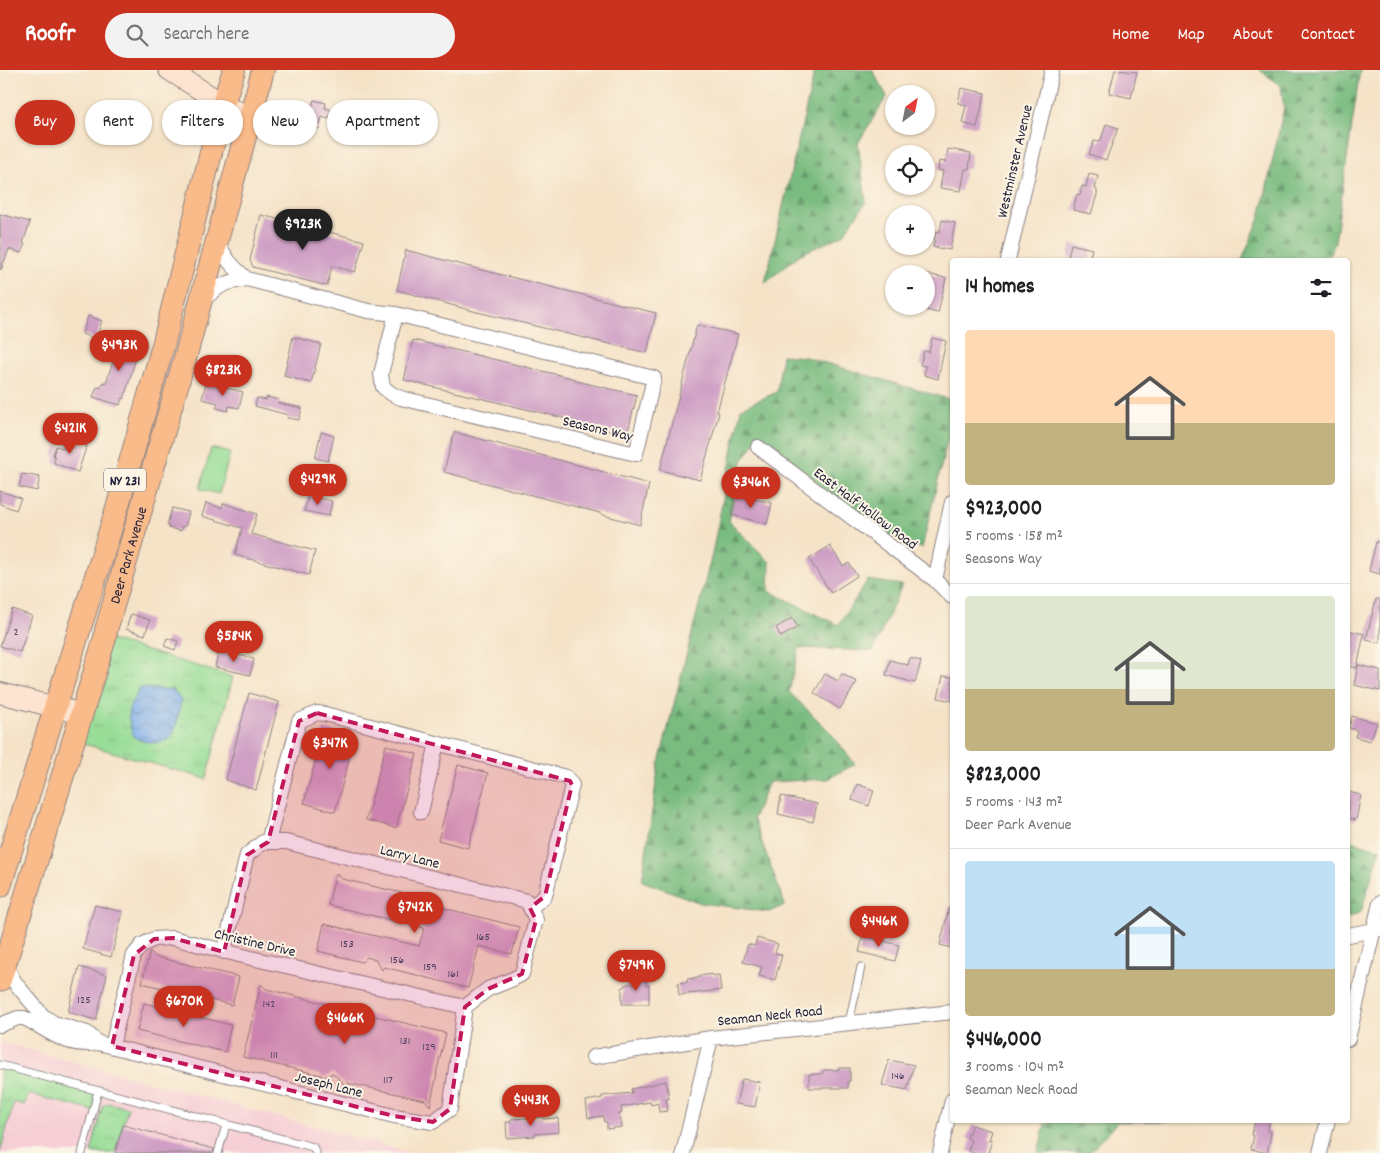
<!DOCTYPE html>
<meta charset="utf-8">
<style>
:root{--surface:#fff;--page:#f2f2f2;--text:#202124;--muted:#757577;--line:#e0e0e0;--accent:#c8321e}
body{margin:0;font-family:Dekko,sans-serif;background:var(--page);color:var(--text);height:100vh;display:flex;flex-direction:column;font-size:19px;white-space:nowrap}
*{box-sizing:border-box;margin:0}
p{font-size:16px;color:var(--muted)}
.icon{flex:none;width:28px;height:28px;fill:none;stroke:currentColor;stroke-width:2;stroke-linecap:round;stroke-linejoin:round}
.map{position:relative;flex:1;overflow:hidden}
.drawer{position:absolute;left:950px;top:188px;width:400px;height:865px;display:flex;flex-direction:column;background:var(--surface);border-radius:5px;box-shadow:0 1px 4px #0004}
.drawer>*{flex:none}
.top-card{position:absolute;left:15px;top:30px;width:475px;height:45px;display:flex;gap:10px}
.needle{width:32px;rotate:32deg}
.tools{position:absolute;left:885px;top:15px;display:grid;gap:10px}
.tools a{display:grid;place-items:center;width:50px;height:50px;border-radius:50%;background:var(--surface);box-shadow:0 1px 4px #0004;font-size:25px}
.price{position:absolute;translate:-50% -42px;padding:0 11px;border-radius:18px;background:var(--accent);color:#fff;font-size:16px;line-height:32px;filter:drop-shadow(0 1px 2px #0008)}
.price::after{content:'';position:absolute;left:50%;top:30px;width:15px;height:11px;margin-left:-8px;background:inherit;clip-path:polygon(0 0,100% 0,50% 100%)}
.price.active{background:#222;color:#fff}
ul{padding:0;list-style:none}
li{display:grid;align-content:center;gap:10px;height:265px;padding:0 15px}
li+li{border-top:1px solid var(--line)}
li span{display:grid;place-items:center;height:155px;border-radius:5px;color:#555}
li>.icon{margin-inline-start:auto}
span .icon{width:90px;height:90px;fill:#fffc;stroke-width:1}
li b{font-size:21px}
h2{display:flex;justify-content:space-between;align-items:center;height:60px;padding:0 15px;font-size:21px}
.tag{padding:0 18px;border-radius:22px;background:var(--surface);box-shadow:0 1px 4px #0004;font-size:18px;line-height:45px}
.tag.active{background:var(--accent);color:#fff}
header{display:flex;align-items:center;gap:30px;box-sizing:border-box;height:70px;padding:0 25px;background:var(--accent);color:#fff}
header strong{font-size:24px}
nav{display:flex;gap:28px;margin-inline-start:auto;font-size:18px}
.search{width:350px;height:45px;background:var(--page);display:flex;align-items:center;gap:12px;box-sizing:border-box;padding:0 18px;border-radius:28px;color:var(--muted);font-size:19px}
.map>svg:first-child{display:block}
.built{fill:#f6cfd6}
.grass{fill:url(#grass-tufts);stroke:#5d8069}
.forest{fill:url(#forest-firs);stroke:#4e6f5e}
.pitch{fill:#98dd97;stroke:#5d8069}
.water{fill:url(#water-waves);stroke:#506892}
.building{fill:#cf9fc5}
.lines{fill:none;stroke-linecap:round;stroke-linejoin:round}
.lane-casing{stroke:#8c8282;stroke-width:9}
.street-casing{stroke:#8c8282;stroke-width:16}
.secondary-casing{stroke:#8c8282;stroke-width:22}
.primary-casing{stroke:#8c8282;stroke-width:24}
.lane{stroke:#fff;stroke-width:7}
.street{stroke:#fff;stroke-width:14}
.secondary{stroke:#fde4d1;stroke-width:20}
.primary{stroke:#fabb8b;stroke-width:22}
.marked{fill:#c2185b;fill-opacity:0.2;stroke:#c2185b;stroke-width:4;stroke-dasharray:10 6;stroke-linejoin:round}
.labels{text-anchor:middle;stroke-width:4;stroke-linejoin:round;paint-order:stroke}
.number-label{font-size:12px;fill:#4d415e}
.shield{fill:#fcf5e5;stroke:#63616e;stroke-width:1}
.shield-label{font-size:14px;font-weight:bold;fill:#22223b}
.street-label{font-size:15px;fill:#22223b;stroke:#fcf5e5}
</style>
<header>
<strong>Roofr</strong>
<div class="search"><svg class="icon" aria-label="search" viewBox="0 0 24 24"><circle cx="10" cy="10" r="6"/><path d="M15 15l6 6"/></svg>Search here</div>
<nav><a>Home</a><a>Map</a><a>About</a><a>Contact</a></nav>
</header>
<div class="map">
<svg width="1380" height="1083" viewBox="0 0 1380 1083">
<defs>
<pattern id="grass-tufts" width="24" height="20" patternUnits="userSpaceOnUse" patternTransform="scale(1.25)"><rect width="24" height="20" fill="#98dd97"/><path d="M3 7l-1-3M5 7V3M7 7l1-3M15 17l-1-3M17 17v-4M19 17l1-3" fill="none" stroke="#83bd83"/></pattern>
<pattern id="forest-firs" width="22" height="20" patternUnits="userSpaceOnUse" patternTransform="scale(1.25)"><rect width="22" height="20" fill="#7abc80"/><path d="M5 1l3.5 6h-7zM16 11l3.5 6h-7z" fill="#64986a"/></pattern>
<pattern id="water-waves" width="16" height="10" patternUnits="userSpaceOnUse" patternTransform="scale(1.25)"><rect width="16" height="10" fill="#7fafea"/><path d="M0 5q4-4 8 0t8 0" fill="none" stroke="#688ebf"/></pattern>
</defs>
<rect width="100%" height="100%" fill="#fcf5e5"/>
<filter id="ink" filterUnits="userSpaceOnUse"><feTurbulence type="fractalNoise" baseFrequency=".02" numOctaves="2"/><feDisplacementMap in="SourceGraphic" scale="10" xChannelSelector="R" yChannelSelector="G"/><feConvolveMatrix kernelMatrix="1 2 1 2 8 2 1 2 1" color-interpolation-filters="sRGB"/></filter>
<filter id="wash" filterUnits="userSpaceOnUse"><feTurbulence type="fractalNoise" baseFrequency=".0096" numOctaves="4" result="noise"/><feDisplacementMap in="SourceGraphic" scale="20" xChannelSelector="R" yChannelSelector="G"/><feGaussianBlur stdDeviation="1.12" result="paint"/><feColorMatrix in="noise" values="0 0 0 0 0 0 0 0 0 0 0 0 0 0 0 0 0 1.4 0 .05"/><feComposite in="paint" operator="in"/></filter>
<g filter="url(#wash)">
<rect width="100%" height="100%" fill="#f5e3c8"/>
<!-- built -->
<path class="built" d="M0,972l412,111h-412z"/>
<!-- grass -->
<path class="grass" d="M105,568l128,39 -27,102 -132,-38z
M0,995l98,28 -4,18 -65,-17 -5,11 -10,-3 -14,51z
M106,1033l22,4 -13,46h-24l11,-46z"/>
<!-- forest -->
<path class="forest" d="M815,0h57l15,26 -29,47 8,59 -23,33 -44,20 -34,28z
M1260,0h100l-25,172 -8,18h-85l18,-42 24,-110 -3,-22z
M782,285l23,2 147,43v20l-30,128 -23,-7 -143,-100 -14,20 -13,60 41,41 -1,29 69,34 30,-45 34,5 -29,66 -74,-3 -10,44 41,40 25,32 -27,15 -59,3 -16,36 32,87 -16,7 -68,-9 -59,-22 17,-118 53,-209 29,-146 36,-16z
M1348,770l32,9v1l-19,62 -13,6z
M1046,1050h158l-87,2 -28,31h-51z"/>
<!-- pitch -->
<path class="pitch" d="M211,378l19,5 -11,41 -19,-5z"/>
<!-- water -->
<path class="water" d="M141,618l32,2 8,10c-2,10 -3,21 -7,31 -6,17 -29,13 -41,5 -7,-25 -7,-26 8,-48z"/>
<g id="blocks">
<!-- building -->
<path class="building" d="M1115,0l22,2 -6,26 -22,-5z
M961,18l24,5 -8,34 -15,-4 4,-18 -8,-2z
M314,30l12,3 -1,5 6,2 -2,9 -7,-2 -3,12 -16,-4 4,-16 4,1z
M355,48l13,2 -3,21 -13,-2z
M1106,54l12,4 -12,32 -17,-6 5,-13 5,1 1,-2h1z
M948,79l23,4 -2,16h-4l-4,22 -21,-3 3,-17 -5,-1 1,-9 7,1z
M1089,104l9,2 -3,13 2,1v5l-6,19 -18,-4 4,-16 3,1 2,-9 4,1z
M0,144l30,8 -7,21 2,1 -4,9 -12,-4 -8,21z
M261,145l103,26 -9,31 -23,-6 -5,20 -74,-19 -3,-7z
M942,150l13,3 -5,27 -17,-3 3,-16 4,1z
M1071,174l21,5 -3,11h-16v-2l-5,-1z
M406,180l68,18 182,45 -9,40 -174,-42 -76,-21z
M926,204l20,4 -8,35 -12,-3z
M88,246l14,5 -6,18 -14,-5z
M697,255l41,9 -21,78 2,1 -19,67 -40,-10z
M293,267l28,7 -10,39 -27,-7z
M115,268l5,2 1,-2 19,6 -16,55 -2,-1 -2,7 -27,-8 4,-10 4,1 2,-6 3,1 10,-31 -5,-1z
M932,268l14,3 -8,38 -14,-4 2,-9 -6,-1 4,-14 5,1z
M413,270l163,39v2l61,14 -10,40 -52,-12 1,-2 -172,-41z
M206,313l37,9 -4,16 -10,-2 -1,5 -12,-3 2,-5 -16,-4z
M267,327l12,3 -1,3 24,5 -3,12 -12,-2 1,-3 -33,-9 2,-8 9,2z
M321,362l13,4 -6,25 -13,-3z
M454,362l195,52 -9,41 -40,-11v-1l-156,-41z
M69,369l18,6 -9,27 -24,-9 1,-6 -2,-2 3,-9 9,3z
M22,404l18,3 -3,14 -18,-4z
M0,421l21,7 -5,12 -16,-6z
M735,425l37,8 -5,21 -36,-9z
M308,426l24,5 -3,15 -25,-5z
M206,433l16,5 1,-5 34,11 -6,20 64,17 -6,24 -74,-20 7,-27 -40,-12z
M172,438l17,4 -4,15 -3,-1 -1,5 -12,-3v-2l-2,-1z
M1376,472h4v32l-11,-3z
M830,476l13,20 6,-3 8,13 -26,17 -22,-34z
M1376,529h4v44l-14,-3z
M12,539l20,7 -12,36 -20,-6z
M131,544l19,6 -5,15 -19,-6z
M792,548l6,9 -17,10 -5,-9z
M1348,560l16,4 -7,34 -9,-2z
M167,568l11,3 -3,9 -11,-4z
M219,580l35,9 -4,16 -35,-8z
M910,588l11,3 -6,22 -29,-8 4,-15 18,5z
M1358,595l22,5v21l-26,-6z
M825,604l13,7 4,-7 15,8 -17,27 -26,-16z
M943,606l9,1v24l-14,-3z
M249,623l30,9 -23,88 -30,-10z
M1352,646l25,7 -7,18 -15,-4 2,-7 -8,-2z
M324,659l31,8 -20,75 -31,-9z
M386,675l31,9 -21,74 -30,-8z
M458,695l30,8 -20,75 -30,-8z
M857,714l17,6 -5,16 -17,-6z
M1348,722l13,3 -5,25 -8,-2z
M781,726l36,8 -4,18 -35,-8z
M336,803l6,6 77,18 2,-3 7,8 8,4 83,21 -7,27 -33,-8 -11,42 -84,-21 -2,3 -6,-10 -9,-3 -5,5 -44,-11 6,-27 95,22 5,-18 -96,-23z
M95,835l28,7 -12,45 -28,-8z
M949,837h3v41l-12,-3z
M863,866l36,9 -4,16 -36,-9z
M757,868l21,6 -3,9 7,2 -7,25 -16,-4 3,-9 -19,-5 5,-18 7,2z
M150,881l6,6 83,20 -7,28 -90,-22z
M79,897l28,8 -11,45 -28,-8z
M712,904v2l7,-1 2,15 -42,5 -1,-12 10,-1 -1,-3 12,-1v-2z
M635,907h11v8h3v19h-27v-16l4,-2v-2h9z
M261,914l5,5 78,19 2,-3 6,7 5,-3 6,4 83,20 -10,41h1l-7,32 -5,-6 -78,-17 -2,2 -12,-12 -10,5 -2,-3 -78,-18z
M144,933l87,22 -6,27 -88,-21z
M889,990l25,5 -7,25 -25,-5z
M838,998h12v13h-2v7h-39v-14h13l2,-4h14z
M742,1009l18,3 -5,25 -19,-3z
M666,1011l3,18h-3l2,12 -9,1 -1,-9 -7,2 -1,-3 -29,5 1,6 -3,1 3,13 -15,2v-7h-3l-1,-6 -15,2 -2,-17 16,-3v-2l30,-3 -1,-4z
M542,1047l1,2 15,-1 1,14 -24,2v2l-28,2 -1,-16h5v-3z
M1255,1050h15l-3,11 4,1 -1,7 -3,14 -16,-4 3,-13 -2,-1z
M123,1055l91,24 -1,4h-98z
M972,1055l20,6 -3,9h3l-4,13h-14l-6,-2 3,-11 -4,-2z"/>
</g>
</g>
<g filter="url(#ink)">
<use href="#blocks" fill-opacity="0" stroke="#8c8282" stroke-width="1"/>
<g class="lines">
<!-- lane casing -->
<g class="lane-casing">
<path id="lane" d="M849,953l12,-56
M0,995l313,82 3,6
M82,1083l16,-62
M218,1083l8,-28"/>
</g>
<!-- street casing -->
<g class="street-casing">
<path id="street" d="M218,170c5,17 15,27 29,39
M1008,190l44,-190
M203,231c15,-16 23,-19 44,-22l121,32 28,3 258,64 -18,76 -235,-56 -9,-4 -9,-7 -2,-13 15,-60
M758,377l177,133 17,17
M935,510l17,-78
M421,742l16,-69
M268,772l31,-121 18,-8 8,1 241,63 6,8 -27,111 -15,12
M1348,865l32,-6
M224,882l23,-97 16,-13h23l241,59 9,19 -14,54 -9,5 -25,10 -23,18
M5,895l11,19 27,32 11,7 33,10 11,10
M0,955l18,-7h6c25,12 42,31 74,25l296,73 39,6 17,-13 15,-102
M1348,969l32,-136
M112,976l22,-91 8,-10 12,-6 19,-1 78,20 214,49
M593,987l118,-19 241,-26
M683,1083l28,-115
M940,1083l12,-53
M1320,1083l8,-33"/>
</g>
<!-- secondary casing -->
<g class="secondary-casing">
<path id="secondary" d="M169,0l54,34 27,13
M0,623l82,21"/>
</g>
<!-- primary casing -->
<g class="primary-casing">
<g id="primary">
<path d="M0,816l118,-381 46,-163 59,-238 11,-34"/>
<path id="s1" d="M0,910l105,-342 1,-8 80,-275 77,-285"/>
</g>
</g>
<!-- lane -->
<use href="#lane" class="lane"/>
<!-- street -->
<use href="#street" class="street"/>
<!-- secondary -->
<use href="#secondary" class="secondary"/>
<!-- primary -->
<use href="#primary" class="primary"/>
</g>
</g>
<!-- marked area -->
<path class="marked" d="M317,643l253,68 2,4 -27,111 -15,12 6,12 -14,54 -34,15 -23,18 -15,102 -17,13 -39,-6 -282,-70 22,-91 20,-16 19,-1 51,14 23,-97 21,-13 31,-121z"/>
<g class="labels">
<!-- number labels -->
<g class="number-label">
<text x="16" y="565">2</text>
<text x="483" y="870">165</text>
<text x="347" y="877">153</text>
<text x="397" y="893">156</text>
<text x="430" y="900">159</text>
<text x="453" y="907">161</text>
<text x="84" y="933">125</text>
<text x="269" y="937">142</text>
<text x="405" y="974">131</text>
<text x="429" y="980">129</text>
<text x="274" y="988">111</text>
<text x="898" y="1009">146</text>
<text x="388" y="1013">117</text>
</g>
<!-- shield labels -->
<rect class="shield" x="104" y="398.5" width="42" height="23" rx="4"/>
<g class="shield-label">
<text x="125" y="415">NY 231</text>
</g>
<!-- street labels -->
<g class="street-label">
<text transform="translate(1014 91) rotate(-77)" y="5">Westminster Avenue</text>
<text transform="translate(598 358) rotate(13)" y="5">Seasons Way</text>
<text transform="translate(866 438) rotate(37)" y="5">East Half Hollow Road</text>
<text dy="5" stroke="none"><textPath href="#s1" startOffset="444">Deer Park Avenue</textPath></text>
<text transform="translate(410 786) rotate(14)" y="5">Larry Lane</text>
<text transform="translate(255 872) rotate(13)" y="5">Christine Drive</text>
<text transform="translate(770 945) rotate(-6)" y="5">Seaman Neck Road</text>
<text transform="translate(329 1014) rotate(14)" y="5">Joseph Lane</text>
</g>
</g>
</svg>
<div class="tools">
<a><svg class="needle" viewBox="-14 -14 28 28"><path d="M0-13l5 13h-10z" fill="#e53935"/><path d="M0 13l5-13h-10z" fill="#757577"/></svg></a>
<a><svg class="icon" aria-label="locate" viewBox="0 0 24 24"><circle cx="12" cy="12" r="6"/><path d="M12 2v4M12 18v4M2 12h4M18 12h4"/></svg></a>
<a>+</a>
<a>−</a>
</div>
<b class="price active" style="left:303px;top:181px">$923K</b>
<b class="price" style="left:119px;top:302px">$493K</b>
<b class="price" style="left:223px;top:327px">$823K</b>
<b class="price" style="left:70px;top:385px">$421K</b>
<b class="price" style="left:318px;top:436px">$429K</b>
<b class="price" style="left:751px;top:439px">$346K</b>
<b class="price" style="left:234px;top:593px">$584K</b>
<b class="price" style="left:330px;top:700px">$347K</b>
<b class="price" style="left:415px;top:864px">$742K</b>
<b class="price" style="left:879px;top:878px">$446K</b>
<b class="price" style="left:636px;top:922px">$749K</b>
<b class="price" style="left:184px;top:958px">$670K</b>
<b class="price" style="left:345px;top:975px">$466K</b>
<b class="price" style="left:531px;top:1057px">$443K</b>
<div class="top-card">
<a class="tag active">Buy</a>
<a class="tag">Rent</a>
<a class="tag">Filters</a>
<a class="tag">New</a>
<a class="tag">Apartment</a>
</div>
<section class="drawer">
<h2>14 homes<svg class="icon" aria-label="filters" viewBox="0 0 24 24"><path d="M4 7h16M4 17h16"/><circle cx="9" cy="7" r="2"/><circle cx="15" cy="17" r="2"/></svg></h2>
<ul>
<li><span style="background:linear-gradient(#ffd9b3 60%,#c2b280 0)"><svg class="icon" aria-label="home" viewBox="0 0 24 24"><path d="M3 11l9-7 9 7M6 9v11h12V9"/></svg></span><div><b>$923,000</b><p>5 rooms · 158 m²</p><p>Seasons Way</p></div></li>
<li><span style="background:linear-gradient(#dfe7d0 60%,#c2b280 0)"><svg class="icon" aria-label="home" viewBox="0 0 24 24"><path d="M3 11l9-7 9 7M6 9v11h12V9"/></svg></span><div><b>$823,000</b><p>5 rooms · 143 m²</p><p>Deer Park Avenue</p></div></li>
<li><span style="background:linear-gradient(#bfe0f5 70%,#c2b280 0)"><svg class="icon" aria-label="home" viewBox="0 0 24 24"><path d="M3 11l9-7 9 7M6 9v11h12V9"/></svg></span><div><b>$446,000</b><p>3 rooms · 104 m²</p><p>Seaman Neck Road</p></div></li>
</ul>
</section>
</div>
